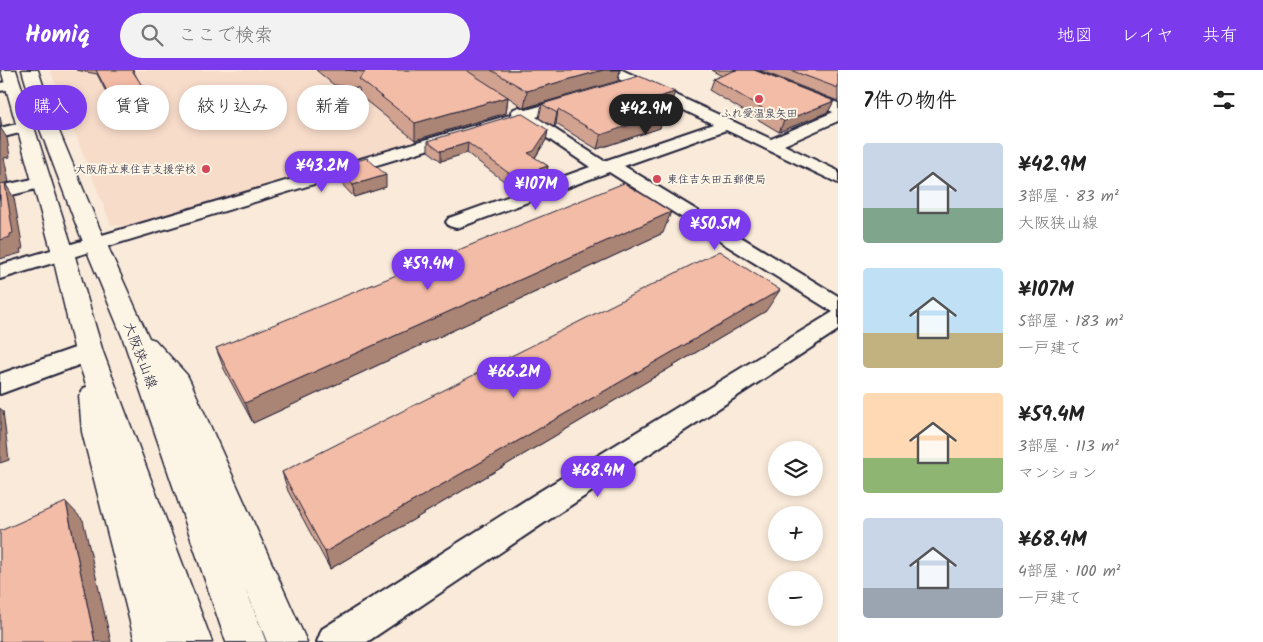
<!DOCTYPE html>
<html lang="ja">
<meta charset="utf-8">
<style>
:root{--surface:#fff;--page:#f2f2f2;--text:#222;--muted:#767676;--accent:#7c3aed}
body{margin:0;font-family:Kalam,"Klee One",sans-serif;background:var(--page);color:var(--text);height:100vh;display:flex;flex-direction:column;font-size:19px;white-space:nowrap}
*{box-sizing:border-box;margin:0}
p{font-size:16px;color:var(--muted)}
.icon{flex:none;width:28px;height:28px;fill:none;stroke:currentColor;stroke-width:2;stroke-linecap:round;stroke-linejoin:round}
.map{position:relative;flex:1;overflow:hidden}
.drawer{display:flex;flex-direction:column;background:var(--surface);width:425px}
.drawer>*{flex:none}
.top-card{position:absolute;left:15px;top:15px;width:475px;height:45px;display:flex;gap:10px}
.buttons{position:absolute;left:768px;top:371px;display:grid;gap:10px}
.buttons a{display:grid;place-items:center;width:55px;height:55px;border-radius:50%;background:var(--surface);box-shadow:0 2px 8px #0003;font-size:25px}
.price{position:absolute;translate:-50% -42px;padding:0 11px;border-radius:18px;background:var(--accent);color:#fff;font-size:16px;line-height:32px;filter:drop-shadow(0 1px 2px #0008)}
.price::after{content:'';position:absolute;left:50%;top:30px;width:15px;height:11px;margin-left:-8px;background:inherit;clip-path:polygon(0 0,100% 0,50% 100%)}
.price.active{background:#222;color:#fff}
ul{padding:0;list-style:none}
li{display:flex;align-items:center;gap:15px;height:125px;padding:0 25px}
li span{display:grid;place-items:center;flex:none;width:140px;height:100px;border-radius:5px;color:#555}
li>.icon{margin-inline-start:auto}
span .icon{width:60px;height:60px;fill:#fffc;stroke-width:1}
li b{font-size:21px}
h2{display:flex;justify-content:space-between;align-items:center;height:60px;padding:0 25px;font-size:21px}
.pill{padding:0 18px;border-radius:22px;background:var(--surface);box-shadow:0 2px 8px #0003;font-size:18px;line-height:45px}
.pill.active{background:var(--accent);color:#fff}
header{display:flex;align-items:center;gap:30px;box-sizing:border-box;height:70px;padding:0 25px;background:var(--accent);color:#fff}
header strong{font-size:24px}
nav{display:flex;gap:28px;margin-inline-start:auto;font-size:18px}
.search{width:350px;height:45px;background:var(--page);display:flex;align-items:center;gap:12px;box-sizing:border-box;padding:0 18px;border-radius:28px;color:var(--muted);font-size:19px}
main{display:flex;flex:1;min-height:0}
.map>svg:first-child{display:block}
.built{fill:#f8dcca}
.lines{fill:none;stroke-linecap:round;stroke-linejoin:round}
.minor-casing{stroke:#22223b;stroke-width:4}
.primary-casing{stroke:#22223b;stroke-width:3}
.minor{fill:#fcf5e5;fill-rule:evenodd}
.primary{fill:#fcf5e5;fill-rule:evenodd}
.wall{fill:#d1a290;stroke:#22223b}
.shaded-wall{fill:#aa8475;stroke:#22223b}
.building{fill:#f3bca7;stroke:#22223b}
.poi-dot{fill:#d1495b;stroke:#fcf5e5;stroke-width:2}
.labels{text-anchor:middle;stroke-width:4;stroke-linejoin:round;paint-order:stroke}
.far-poi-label{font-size:11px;fill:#22223b;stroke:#fcf5e5}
.street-label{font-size:14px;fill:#22223b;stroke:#fcf5e5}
</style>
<header>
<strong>Homiq</strong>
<div class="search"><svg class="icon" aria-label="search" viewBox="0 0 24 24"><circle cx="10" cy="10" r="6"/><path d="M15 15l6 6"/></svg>ここで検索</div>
<nav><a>地図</a><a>レイヤ</a><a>共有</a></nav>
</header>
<main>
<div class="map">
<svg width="838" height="572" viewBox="0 0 838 572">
<rect width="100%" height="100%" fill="#faead9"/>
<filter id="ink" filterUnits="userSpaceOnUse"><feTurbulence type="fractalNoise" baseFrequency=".02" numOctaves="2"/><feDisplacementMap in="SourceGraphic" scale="10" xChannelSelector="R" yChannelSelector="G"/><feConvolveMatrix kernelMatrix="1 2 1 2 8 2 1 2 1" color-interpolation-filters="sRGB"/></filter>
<g filter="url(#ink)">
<!-- built -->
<path class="built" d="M50,0h391l70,44 -381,112 -19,-1z"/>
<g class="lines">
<!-- minor casing -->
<g class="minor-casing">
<path id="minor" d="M604,0h18l149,69 67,-29v11l-54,24 54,26v12l-112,-53 -102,36 214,130v34l-279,183 -192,129h-50l5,-13 215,-136 296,-181 -224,-140 -146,54 -7,2 -7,-2 -3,-4 3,-4 141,-51 -68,-46 -522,158v-14l513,-151 -2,-2 3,-3 5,-2 7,3 46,-13 5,1 2,3 -2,3 -41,13 68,44 109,-37 -107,-51z
M12,11l5,1 2,3 -2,3 -17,3v-8z
M25,52l6,2 2,3 -2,3 -31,8v-10z
M42,107l6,1 3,4 -3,4 -48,12v-12z
M89,273l9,3 3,6 -3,6 -98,36v-20z"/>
</g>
<!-- primary casing -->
<g class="primary-casing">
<path id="primary" d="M1,0h15l58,183 29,99 109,290h-77l-53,-210 -3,-36 5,-8 3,-1 -12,-35 -23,-99z
M22,0h16l18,54 43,103 50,111 6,2 32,35 4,8 116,259h-40l-22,-55 21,55h-40l-104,-306 -45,-109 -39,-103z
M734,0h20l84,33v11l-102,-41z"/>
</g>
<!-- minor -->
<use href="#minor" class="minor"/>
<!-- primary -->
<use href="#primary" class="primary"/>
</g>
<!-- wall -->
<path class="wall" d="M76,0h58h-1l20,40 -34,8 -22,-44z
M316,0h304l-2,11 -94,27 -16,-11 -2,16 -91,27 -55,-44 -1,-8 -25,-3z
M711,0h43l80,31 -6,11 -49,20 -70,-42 4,-11 9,-3z
M759,0h79v31z
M542,34l128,2 -6,2 -4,20 -63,21 -41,-25 -2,3 -15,-9z
M548,60l-2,10 -11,18 13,8 -2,10 -33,12 -46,-35 -26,8 -13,-10v-10z
M336,97l50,20 -32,10 -17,-18z
M663,163l-410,190 -29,-54 -8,-21z
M766,241l-436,258 -42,-78 -6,-19z"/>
<!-- shaded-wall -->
<path class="shaded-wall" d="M603,0h17l-2,11 -94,27 3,-17z
M675,22l-5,14 -6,2 -2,6 2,-1 -4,15 -63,21 4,-14 51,-36z
M148,25l5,15 -34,8 -6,-15z
M508,27l-2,16 -91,27v-17z
M834,31l-6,11 -49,20 5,-11z
M558,40l-2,14 -2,3 3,-14z
M0,47l2,9 -2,1 7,11 3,19 -6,1 5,24 -4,1 9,15 9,51h-3l1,4 -21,6z
M548,60l-2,10 -14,22 -4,-9z
M468,73l-1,10 -26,8v-10z
M548,96l-2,10 -33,12 1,-11z
M386,105v12l-32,10 -1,-12z
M671,142l-8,21 -410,190 -8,-20z
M780,220l-14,21 -436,258 -5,-17z
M0,338l3,3 6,49 -9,3z
M66,432l17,18 28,122h-16z"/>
<!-- building -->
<path class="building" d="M96,0h36l16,25 -35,8z
M345,0h121l42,27 -93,26 -56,-44 6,-7z
M491,0h112l-76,21z
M735,0h19l80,31 -50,20 -71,-42 23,-9z
M790,0h48v18z
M639,6l36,16 -23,7 13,7 -10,3 9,4 -63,22 -43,-25 -1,3 -15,-9z
M521,43l27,17 -14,21 -6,2 20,13 -34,11 -46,-34 -27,8 -13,-10z
M367,88l19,17 -33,10 -17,-18z
M5,113l8,50 -3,1v3l-10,3v-56z
M624,113l47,29 -426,191 -29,-55z
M719,181l61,39 -455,262 -43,-80z
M66,432l29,140h-95v-111z"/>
</g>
<!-- markers -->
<g class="poi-dot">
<circle cx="759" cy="29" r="5"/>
<circle cx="206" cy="99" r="5"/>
<circle cx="657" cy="109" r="5"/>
</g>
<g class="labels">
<!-- far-poi labels -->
<g class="far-poi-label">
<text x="759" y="47">ふれ愛温泉矢田</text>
<text x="196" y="103" text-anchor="end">大阪府立東住吉支援学校</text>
<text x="667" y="113" text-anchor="start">東住吉矢田五郵便局</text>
</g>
<!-- street labels -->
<g class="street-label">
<text transform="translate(141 285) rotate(69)" y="5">大阪狭山線</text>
</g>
</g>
</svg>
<div class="buttons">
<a><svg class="icon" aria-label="layers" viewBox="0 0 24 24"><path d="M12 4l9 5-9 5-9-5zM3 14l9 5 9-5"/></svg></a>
<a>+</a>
<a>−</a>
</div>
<b class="price active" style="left:646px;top:66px">¥42.9M</b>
<b class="price" style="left:322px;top:123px">¥43.2M</b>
<b class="price" style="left:536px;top:141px">¥107M</b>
<b class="price" style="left:715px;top:181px">¥50.5M</b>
<b class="price" style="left:428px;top:221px">¥59.4M</b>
<b class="price" style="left:514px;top:329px">¥66.2M</b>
<b class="price" style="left:598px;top:428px">¥68.4M</b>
<div class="top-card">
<a class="pill active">購入</a>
<a class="pill">賃貸</a>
<a class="pill">絞り込み</a>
<a class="pill">新着</a>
</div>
</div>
<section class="drawer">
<h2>7件の物件<svg class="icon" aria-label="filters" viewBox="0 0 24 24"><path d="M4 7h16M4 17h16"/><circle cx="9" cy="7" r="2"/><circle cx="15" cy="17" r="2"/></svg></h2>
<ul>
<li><span style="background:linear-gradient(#c9d6e8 65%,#7fa58c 0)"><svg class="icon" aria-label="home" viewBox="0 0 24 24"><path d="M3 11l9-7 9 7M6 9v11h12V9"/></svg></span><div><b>¥42.9M</b><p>3部屋 · 83 m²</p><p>大阪狭山線</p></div></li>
<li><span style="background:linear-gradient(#bfe0f5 65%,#c2b280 0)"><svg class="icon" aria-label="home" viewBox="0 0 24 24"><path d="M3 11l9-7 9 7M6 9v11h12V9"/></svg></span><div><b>¥107M</b><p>5部屋 · 183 m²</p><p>一戸建て</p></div></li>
<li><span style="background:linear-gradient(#ffd9b3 65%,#8fb573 0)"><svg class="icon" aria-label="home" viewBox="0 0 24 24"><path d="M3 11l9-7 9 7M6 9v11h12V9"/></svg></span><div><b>¥59.4M</b><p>3部屋 · 113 m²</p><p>マンション</p></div></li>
<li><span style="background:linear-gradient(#c9d6e8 70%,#9aa5b1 0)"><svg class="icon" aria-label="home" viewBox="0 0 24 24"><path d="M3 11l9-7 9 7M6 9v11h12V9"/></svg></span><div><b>¥68.4M</b><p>4部屋 · 100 m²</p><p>一戸建て</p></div></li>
</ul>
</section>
</main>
